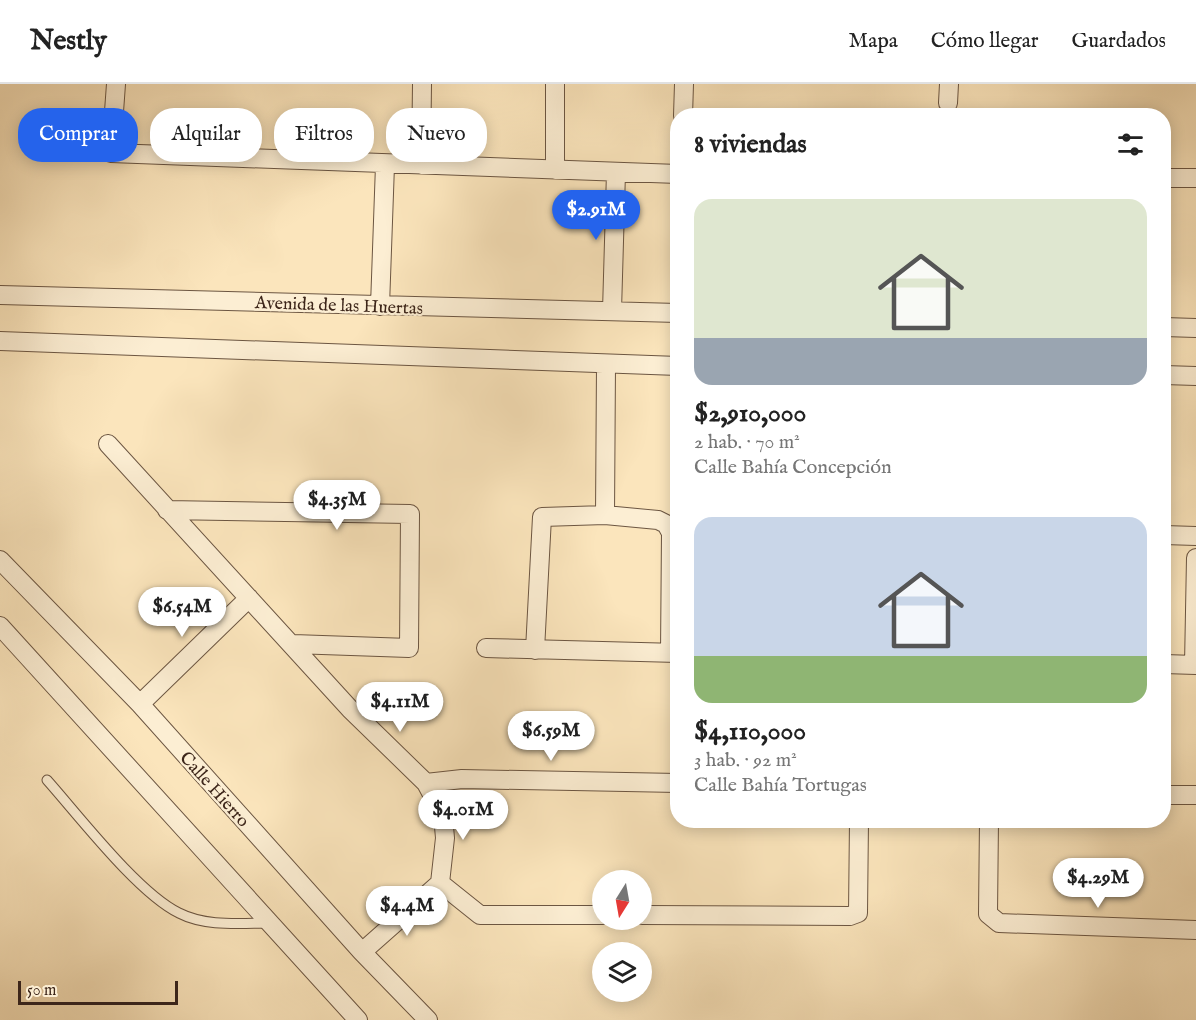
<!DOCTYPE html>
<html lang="es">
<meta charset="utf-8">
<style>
:root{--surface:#fff;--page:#f6f6f6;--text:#222;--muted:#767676;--line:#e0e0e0;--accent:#2563eb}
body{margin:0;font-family:"IM FELL English",serif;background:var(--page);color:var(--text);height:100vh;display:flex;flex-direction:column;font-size:22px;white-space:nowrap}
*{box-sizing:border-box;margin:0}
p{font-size:20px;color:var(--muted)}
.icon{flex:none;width:33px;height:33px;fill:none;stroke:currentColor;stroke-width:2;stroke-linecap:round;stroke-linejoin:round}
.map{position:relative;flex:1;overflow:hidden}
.details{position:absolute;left:670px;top:24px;width:501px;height:720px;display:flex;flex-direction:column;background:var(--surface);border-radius:24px;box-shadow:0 3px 15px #0003}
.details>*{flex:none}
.hud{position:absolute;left:18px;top:24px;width:562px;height:54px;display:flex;gap:12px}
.needle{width:39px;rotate:191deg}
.buttons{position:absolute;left:592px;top:786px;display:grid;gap:12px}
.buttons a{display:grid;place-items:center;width:60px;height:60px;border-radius:50%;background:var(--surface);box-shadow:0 3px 15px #0003;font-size:30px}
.scale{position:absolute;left:18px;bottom:15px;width:160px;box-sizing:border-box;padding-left:6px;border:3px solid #3d261a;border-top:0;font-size:16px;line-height:21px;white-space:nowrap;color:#3d261a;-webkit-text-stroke:4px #fceed3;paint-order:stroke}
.price{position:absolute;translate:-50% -51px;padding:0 14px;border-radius:21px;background:#fff;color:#222;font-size:20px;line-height:39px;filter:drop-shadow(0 2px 3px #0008)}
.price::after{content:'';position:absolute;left:50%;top:36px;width:18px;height:14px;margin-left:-9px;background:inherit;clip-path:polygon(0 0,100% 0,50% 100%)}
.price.current{background:var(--accent);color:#fff}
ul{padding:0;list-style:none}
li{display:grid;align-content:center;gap:12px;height:318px;padding:0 24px}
li span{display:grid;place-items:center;height:186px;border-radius:18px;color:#555}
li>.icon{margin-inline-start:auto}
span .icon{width:108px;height:108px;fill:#fffc;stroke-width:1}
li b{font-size:26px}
h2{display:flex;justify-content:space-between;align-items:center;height:72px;padding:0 24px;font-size:26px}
.pill{padding:0 21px;border-radius:24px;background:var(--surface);box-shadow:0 3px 15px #0003;font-size:21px;line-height:54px}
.pill.current{background:var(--accent);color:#fff}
header{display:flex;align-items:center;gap:36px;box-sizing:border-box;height:84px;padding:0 30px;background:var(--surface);border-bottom:2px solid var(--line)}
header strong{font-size:28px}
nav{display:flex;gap:33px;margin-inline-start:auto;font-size:21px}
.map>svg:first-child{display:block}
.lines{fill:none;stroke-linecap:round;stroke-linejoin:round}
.lane-casing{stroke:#6c5642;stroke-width:11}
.street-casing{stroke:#6c5642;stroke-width:20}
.lane{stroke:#fceed3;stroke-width:9}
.street{stroke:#fceed3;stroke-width:18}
.labels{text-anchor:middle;stroke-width:4.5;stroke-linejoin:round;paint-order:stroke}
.street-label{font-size:18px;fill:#3d261a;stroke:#fceed3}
</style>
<header>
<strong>Nestly</strong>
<nav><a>Mapa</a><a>Cómo llegar</a><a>Guardados</a></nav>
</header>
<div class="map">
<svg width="1196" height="936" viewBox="0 0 1196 936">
<rect width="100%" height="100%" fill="#fbe5bc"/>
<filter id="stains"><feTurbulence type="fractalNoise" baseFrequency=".00333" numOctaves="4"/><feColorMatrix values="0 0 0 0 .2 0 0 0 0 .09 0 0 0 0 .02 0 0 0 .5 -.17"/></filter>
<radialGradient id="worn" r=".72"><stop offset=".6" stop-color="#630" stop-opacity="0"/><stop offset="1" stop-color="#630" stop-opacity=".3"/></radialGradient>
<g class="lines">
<!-- lane casing -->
<g class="lane-casing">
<path id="lane" d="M47,696c32,36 91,113 132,133 27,14 62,10 91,10"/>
</g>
<!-- street casing -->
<g class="street-casing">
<path id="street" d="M116,0l-5,69 567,21
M555,0v86
M948,19l1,-19
M683,32l1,-32
M421,81l1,-81
M1164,94h32
M0,211l678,18
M380,222l5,-141
M612,227l4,-139
M1164,243l32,1
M0,257l678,25
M1164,291l32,1
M108,360l242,265 76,74 17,32 2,23 -5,45 -78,69
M167,426l243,4 -1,134 -116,-4
M605,431l1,-150
M1164,451l32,1
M0,476l140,144 222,248 66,68
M0,542l358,394
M486,564l192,5
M535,566l7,-133 63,-2 53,5 8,4 5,9 -1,120
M1164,580l32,1
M1194,581l2,-107
M140,620l109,-106
M426,699l36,-4 216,4
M1164,711h32
M989,736l-1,94 11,9 197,7
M440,799l40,32h123
M642,831l208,1 8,-3 1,-93"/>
</g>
<!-- lane -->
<use href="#lane" class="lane"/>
<!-- street -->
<use href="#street" class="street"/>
</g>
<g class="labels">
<!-- street labels -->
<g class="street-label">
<text transform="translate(339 221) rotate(2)" y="6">Avenida de las Huertas</text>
<text transform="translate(215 705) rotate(48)" y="6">Calle Hierro</text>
</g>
</g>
<rect width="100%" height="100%" filter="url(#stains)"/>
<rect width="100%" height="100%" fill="url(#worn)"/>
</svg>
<div class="buttons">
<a><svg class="needle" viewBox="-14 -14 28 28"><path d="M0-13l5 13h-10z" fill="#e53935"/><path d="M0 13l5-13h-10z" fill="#767676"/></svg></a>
<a><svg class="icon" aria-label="layers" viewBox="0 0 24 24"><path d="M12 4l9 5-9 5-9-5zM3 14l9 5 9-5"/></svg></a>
</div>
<div class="scale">50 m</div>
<b class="price current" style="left:596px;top:157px">$2.91M</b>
<b class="price" style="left:337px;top:447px">$4.35M</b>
<b class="price" style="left:182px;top:554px">$6.54M</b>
<b class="price" style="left:400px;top:649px">$4.11M</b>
<b class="price" style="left:551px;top:678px">$6.59M</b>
<b class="price" style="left:463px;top:757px">$4.01M</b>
<b class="price" style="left:1098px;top:825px">$4.29M</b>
<b class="price" style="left:407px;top:853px">$4.4M</b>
<div class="hud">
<a class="pill current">Comprar</a>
<a class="pill">Alquilar</a>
<a class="pill">Filtros</a>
<a class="pill">Nuevo</a>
</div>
<section class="details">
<h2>8 viviendas<svg class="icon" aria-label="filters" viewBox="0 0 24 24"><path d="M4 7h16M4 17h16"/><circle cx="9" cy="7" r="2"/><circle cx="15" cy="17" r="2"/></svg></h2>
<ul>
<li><span style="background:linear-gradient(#dfe7d0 75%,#9aa5b1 0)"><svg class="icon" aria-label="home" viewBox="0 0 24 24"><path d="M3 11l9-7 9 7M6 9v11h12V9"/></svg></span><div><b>$2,910,000</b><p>2 hab. · 70 m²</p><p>Calle Bahía Concepción</p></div></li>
<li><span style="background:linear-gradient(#c9d6e8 75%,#8fb573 0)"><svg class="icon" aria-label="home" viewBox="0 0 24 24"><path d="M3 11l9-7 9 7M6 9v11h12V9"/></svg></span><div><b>$4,110,000</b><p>3 hab. · 92 m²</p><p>Calle Bahía Tortugas</p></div></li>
</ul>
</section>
</div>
